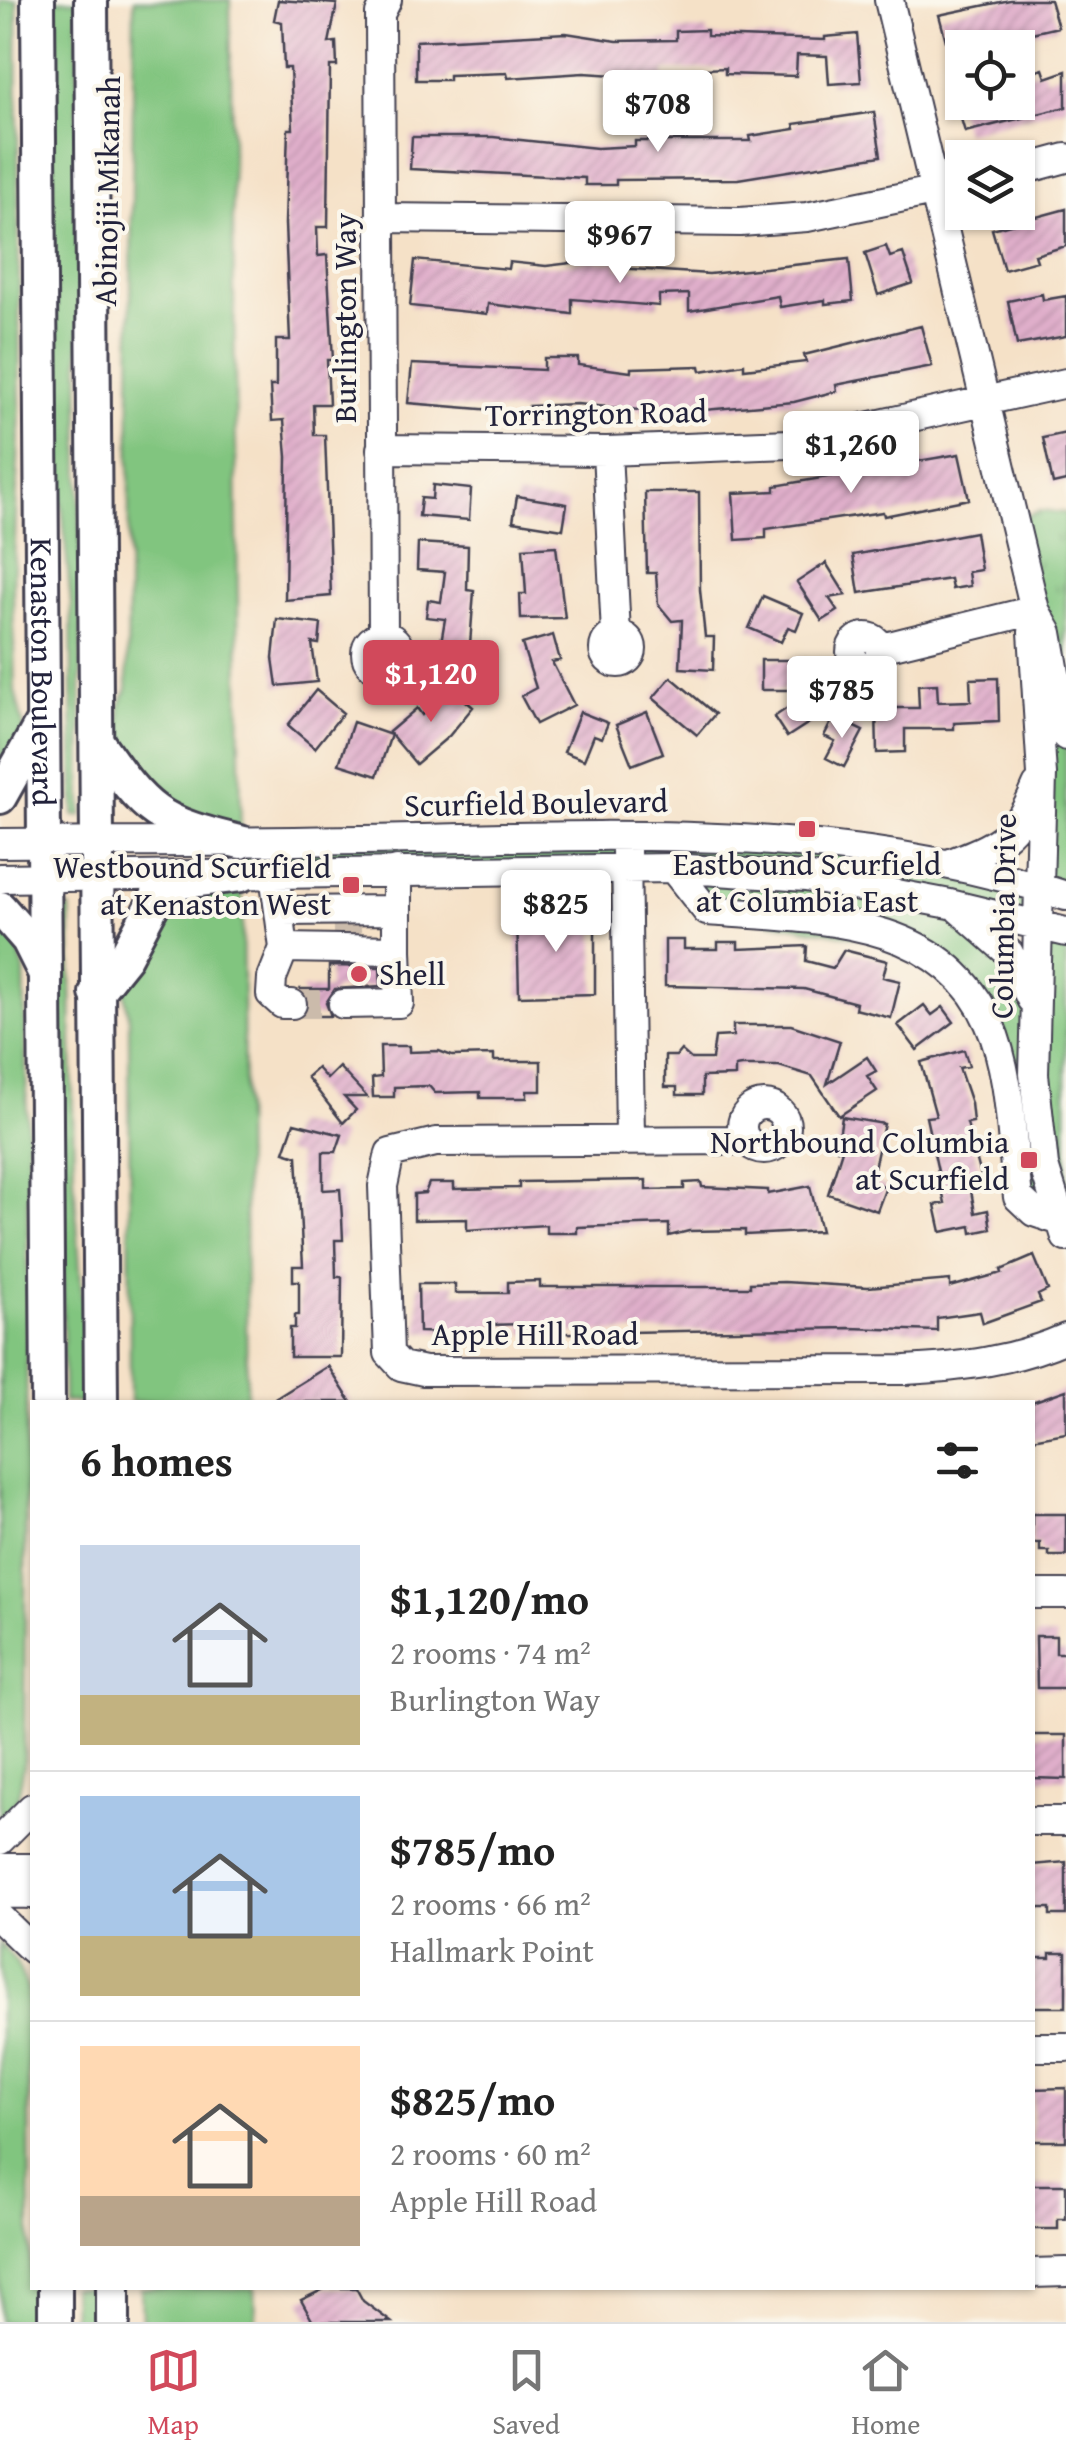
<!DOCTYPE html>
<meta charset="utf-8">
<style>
:root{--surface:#fff;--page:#f2f2f2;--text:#222;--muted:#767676;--line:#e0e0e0;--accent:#d1495b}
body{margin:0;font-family:"Gentium Book Plus",serif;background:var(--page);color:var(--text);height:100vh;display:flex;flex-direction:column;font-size:38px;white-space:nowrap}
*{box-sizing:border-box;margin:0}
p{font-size:32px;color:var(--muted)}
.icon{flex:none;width:55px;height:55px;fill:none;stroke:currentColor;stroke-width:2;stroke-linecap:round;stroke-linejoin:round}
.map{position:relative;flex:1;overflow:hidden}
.panel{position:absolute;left:30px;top:1400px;width:1005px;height:890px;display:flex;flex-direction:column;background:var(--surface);border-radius:0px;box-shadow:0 2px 8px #0004}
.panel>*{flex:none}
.fabs{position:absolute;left:945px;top:30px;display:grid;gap:20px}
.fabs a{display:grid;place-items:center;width:90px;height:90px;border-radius:0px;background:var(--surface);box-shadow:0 2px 8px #0004;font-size:50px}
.price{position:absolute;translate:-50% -85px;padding:0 22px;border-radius:10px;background:#fff;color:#222;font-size:32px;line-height:65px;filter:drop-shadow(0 2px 5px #0008)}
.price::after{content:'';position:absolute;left:50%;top:60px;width:30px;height:22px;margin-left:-15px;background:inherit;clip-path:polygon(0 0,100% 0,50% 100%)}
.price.on{background:var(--accent);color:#fff}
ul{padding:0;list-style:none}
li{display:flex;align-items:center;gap:30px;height:250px;padding:0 50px}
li+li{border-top:2px solid var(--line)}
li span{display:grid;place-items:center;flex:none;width:280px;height:200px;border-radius:0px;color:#555}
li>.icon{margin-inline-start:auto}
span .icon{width:120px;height:120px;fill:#fffc;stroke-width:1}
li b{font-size:42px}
h2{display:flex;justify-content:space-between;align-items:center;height:120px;padding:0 50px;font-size:42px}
.menu{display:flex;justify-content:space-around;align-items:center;height:140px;border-top:2px solid var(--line);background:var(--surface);font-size:28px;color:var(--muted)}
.menu a{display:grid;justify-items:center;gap:5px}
.menu .on{color:var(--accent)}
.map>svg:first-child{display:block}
.grass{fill:#81c57f;stroke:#52745d;stroke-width:2.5;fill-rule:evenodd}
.park{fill:url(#park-tufts);stroke:#52745d;stroke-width:2.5}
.building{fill:url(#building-hatch)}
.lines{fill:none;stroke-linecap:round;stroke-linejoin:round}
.minor-tunnel{stroke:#cbbbab;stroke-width:28;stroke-dasharray:28 14;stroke-linecap:butt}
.minor-casing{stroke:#423f50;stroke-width:32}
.major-casing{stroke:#423f50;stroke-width:38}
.minor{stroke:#fff;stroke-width:28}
.major{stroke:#fff;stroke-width:32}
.poi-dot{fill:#d1495b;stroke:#fbf7ec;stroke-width:4}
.labels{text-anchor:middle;stroke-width:8;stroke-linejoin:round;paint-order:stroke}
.street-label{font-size:32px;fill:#22223b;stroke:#fbf7ec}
.poi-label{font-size:32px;fill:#22223b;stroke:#fbf7ec;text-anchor:end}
</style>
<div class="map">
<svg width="1066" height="2322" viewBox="0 0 1066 2322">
<defs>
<pattern id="park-tufts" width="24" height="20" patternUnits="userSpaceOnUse" patternTransform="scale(2.5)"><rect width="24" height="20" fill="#81c57f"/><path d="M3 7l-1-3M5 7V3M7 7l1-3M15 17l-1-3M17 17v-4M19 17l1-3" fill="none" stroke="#69a069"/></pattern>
<pattern id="building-hatch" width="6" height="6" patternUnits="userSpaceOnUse" patternTransform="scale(2.5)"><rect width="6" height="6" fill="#e0afcb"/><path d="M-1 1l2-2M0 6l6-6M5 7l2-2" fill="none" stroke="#c096af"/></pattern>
</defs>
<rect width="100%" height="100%" fill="#fbf7ec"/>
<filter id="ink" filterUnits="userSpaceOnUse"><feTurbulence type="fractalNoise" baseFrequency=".01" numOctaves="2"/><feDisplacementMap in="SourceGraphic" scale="20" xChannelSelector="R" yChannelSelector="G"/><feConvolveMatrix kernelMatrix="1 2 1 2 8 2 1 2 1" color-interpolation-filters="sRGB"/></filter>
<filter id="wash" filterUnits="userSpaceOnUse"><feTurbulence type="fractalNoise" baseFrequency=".0048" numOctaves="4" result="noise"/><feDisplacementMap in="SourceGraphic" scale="40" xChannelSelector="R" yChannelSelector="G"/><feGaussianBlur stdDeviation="2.25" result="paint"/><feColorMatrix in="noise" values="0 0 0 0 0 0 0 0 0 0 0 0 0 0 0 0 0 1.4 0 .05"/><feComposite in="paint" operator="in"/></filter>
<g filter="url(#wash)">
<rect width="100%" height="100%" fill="#f5e1c7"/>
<!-- grass -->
<path class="grass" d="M0,0h17l3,408 -7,183 2,100 9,37 -24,72z
M50,0h27l5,816h-8l-3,-212 -16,-176z
M134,0h96l11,833 -75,-20 -45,-62 -1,-45 7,-17z
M1033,635l33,101v160l-28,-9 -1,36 29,9v305l-32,-25 -45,-189 -66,-74 -216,-38 -34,-43 -432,7 -1,-33 560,-1 237,45zM953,905l84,19 -13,53z
M242,889l5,513h-117l-1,-384 -7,-40 51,-79z
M70,908l4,270 15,224h-25l-5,-476 5,-17z
M0,918l16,24 8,28 4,192 -4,604 -6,31 -18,29z
M0,1943l16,19 12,27 3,333h-31z
M72,2288h19l3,34h-21z
M141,2288h114l1,34h-114z"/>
<!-- park -->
<path class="park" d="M1039,511l27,2v223l-52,-216z"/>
<g id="blocks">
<!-- building -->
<path class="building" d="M278,0l59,4 -8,39 7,-1 1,24h-7l-2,161h-11l1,29 9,-1 6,105h-6l2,44h-16l1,31h11l6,161 -46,4 2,-143 -3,-37 -12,1 -2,-35h6v-46h14l-5,-116 3,-95h5l-3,-61h-6l-2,-46 -8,-2z
M1010,0h40l8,27 -109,25 -10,-37z
M707,30v6l118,4v-3l32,-3 4,48 -32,2 -2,-28 -30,-1 -1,21 -71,-2v-6l-61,3 1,16 -35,1v-12l-46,-3 -76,5 -1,-5 -58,2v5h-33v-39l150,-8 51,8 59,-1v-9z
M1043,69l3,9 20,-7v36l-101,25 -9,-30h62v-25z
M874,112l7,44 -143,23 -122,1v5h-31v-7l-175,-9 2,-32h81l104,11 38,-2v-5h116l-1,-5 45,-7 -1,-5z
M1066,209v37l-31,9 2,6 -33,9 -12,-41z
M886,246l4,11 13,-4 10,30 -35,12 -13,-42z
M849,259l4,42 -28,3v-4l-45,7 -2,-11 -89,15v-17l-30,1v11l-87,-7v15l-84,-10 -1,10 -77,-8 5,-46 93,9 1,-7 37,4 42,-5 30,1v6l91,6z
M1042,294l1,6 23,-4v40l-49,9 -9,-44z
M921,326l11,40 -96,19 1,6 -43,11 -124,11 -93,-9 -48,2v7l-121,-10 4,-39 132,6v-12h34v7l53,7v-4l69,-2 1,5 43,-7v5l62,-7 -2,-7z
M1066,433v48l-13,3 -10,-46z
M959,454l10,45 -85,17 -1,-4 -117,17v9l-30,2 -3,-47 42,-2v-5z
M433,485l38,4 -2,31 -50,-4 2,-18 11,1z
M645,492h54l1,98 5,47h9l-1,33 -33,-2 2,-48 -10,1 -14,-17 -2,-31h-9z
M517,496l50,8 -4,25 -50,-8z
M975,532l6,38 -13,2 2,14 -18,3 -2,-10 -91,14 -6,-38z
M418,543l50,3 -1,44 7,1 -6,80 -31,-5 8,-47 -19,-2 2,-17 13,2 4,-30 -28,-2z
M556,546l9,72 -44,1 -1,-25h6l-3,-46z
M826,563l20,32 -17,3 9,13 -16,10 -25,-39z
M763,596l40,17 -7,17 -8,-3 -7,15 -32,-14z
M277,619l44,5 -2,20 -7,-1 5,39 -40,4 -4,-28z
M553,635l7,25 -8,2 22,43 -38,19 -15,-28 15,-8 -14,-44z
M761,660h41v30h-41z
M671,677l44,37 -18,21 -44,-37z
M998,678l1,43 -45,2v6h-49v23l-28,1 -1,-45h43l-1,-23 19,-1 1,18 33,-1 -1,-22z
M447,685l26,22 -24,29 -33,28 -27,-32 28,-24 5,7z
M316,690l27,23 -28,35 -27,-23z
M808,694l13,21 -34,22 -13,-20z
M580,712l28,11 -6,15 -8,-3 -10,25 -20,-8z
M647,712l16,41 -31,12 -16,-40z
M834,717l29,14 -19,36 -18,-9 9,-17 -11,-5z
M353,722l38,13 -14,41 -38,-12z
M517,915l78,1v78l-76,2z
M665,940h19v9h34v-7h20v7l69,-3 -1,15 27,7 11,-18 43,11 -4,16 17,4 -9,37 -36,-9 1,-6 -52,-14 -139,-3z
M329,966l51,1 1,19 -46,3 -9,14 5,13h-27l5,-13 -8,-14h28z
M924,1005l8,10 11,-8 11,15 -37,28 -19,-25z
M733,1025h58l49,16 -13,43 40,-27 9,14 -9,5 10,15 -38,25 -27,-40 -33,-10h-38l-6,1v9l-33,1v18h-25v-8h-12v-31h11l5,-6 10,9h21l3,-22 18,-1z
M380,1046h29v6l30,-1 13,5 42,-1v6h47v30h-14v7h-47v-6l-45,1 -6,-7 -35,1v10h-21l-1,-19 9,-1z
M964,1050l5,16 -10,2 12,35 2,19 -6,1 16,60 -13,2 5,28 13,-3 3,19 -19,4 -1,-7 -30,6 -6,-27 10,-2 -19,-86 10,-1 -15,-54z
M339,1067l28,30h-23l12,13 -13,13 -36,-46 10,-9 10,11z
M842,1117l42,7 -13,57 15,6 -9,24 -49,-17 14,-44 -5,-1z
M294,1123l48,12 -6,17h-13v38l17,-1 2,29 1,22h-8l1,37h6l-1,80h-51v-29h5v-13h4v-34h-6v-15h10l-6,-110 -13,-4z
M646,1180v10l38,-1v-6l17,-1 1,5 66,3v4l42,-8 11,45 -76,4v-5l-56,1 -20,5v-12l-92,3v6h-31v-8l-79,5v-11l-53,1v-26l11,-1 4,-10h25v6l65,-1v-6z
M1034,1256l14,34 -10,5 3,7 -58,21 -3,-11 -43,6v13l-87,-3 -328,6v-10l-32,1v9l-71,-2 -1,-48h37v9h53v-11l32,-1v6h210v-4l34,-1 84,5 82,-7v7l52,-14 -1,-3z
M328,1366l23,36h-81z
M1066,1390v43l-34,6v-37z
M1032,1514h34v42h-17v-5h-9v-8h-8z
M1036,1636h20v17h10v35h-29z
M1032,1735h34v44l-34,-1z
M1066,1862v53h-16v-7h-18v-43z
M1050,1953h16v54h-34v-49h18z
M1066,2088v53h-34v-52z
M1032,2185h34v34h-8v10h-26z
M326,2288h30l7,13 28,21h-78l-12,-22z"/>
</g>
</g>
<g filter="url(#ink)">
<use href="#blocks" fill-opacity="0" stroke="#423f50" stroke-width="2.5"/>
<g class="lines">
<!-- minor-tunnel -->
<path class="minor-tunnel" d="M333,930l29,-1
M292,1004h51"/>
<!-- minor casing -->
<g class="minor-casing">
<path id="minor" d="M889,0l146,610 13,23 18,103
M1018,171l48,-13
M380,218l360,4 67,-5 155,-32
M381,449l226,2 183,-7 276,-61
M607,451l9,184
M1033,632l9,143 -8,299 10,92 22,71
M604 649a14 14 0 1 1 28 0a14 14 0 1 1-28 0Z
M366 653a17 17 0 1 1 34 0a17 17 0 1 1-34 0Z
M851 652a15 15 0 1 1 30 0a15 15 0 1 1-30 0Z
M383,637l-3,-623 7,-14
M881,648l154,-38
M0,843c139,-1 279,-1 418,-4 218,-5 439,-13 648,57
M626,849l4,289
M948,864c50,-19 68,-26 89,-78
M673,868l34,43c100,8 234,2 282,112 23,51 22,119 29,174l16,15 27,9
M274,874l10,74 113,2v-79
M0,878l673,-10 133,9 144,27 116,28
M960,910l49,43 22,46
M282,911l114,-1
M284,948l-12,30 -1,16 11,10h10
M343,1004l56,-1 -2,-53
M742 1127a22 22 0 1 1 44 0a22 22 0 1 1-44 0Z
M747,1140l-311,2 -46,11 -7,33 6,167 12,13 23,5 481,-1c56,-3 109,-9 161,-32
M1032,1594h34
M1032,1821h34
M0,1840l32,-32
M0,1868h32
M0,1893l32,1
M0,1918l32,31
M1032,2047h34
M1032,2273l34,-1"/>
</g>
<!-- major casing -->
<g class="major-casing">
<g id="major">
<path id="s1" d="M38,0l10,1402"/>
<path d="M91,0l10,1402"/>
<path d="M98,743c49,70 59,79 142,99"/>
<path d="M0,797l41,-73"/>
<path d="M0,908l28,32 17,34"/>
<path d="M96,993l29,-36 34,-64 22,-11 60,-7"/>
<path d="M55,2288v34"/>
<path d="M113,2288v34"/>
</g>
</g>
<!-- minor -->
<use href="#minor" class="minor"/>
<!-- major -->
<use href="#major" class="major"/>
</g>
</g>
<!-- markers -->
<g class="poi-dot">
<rect x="797" y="819" width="20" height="20" rx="5"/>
<rect x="341" y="875" width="20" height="20" rx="5"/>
<circle cx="359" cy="974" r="10"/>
<rect x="1019" y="1150" width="20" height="20" rx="5"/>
</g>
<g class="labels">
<!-- street labels -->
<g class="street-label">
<text transform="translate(107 191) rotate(-89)" y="11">Abinojii Mikanah</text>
<text transform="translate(345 318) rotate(-90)" y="11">Burlington Way</text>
<text transform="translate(596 413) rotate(-1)" y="11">Torrington Road</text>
<text dy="11" stroke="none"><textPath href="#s1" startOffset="672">Kenaston Boulevard</textPath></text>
<text transform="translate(536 803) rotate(-1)" y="11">Scurfield Boulevard</text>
<text transform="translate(1003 916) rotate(-89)" y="11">Columbia Drive</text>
<text x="535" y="1345">Apple Hill Road</text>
</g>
<!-- poi labels -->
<g class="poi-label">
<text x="807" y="875" text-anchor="middle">Eastbound Scurfield<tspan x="807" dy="37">at Columbia East</tspan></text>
<text x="331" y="878">Westbound Scurfield<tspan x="331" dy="37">at Kenaston West</tspan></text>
<text x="379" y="985" text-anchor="start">Shell</text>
<text x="1009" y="1153">Northbound Columbia<tspan x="1009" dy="37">at Scurfield</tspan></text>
</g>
</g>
</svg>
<div class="fabs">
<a><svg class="icon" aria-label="locate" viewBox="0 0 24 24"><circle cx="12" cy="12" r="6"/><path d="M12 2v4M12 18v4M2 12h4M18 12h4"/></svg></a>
<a><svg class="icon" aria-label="layers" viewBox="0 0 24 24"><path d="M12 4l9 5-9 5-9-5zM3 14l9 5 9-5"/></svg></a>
</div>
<b class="price" style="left:658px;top:155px">$708</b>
<b class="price" style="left:620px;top:286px">$967</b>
<b class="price" style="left:851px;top:496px">$1,260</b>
<b class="price on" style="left:431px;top:725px">$1,120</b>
<b class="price" style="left:842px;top:741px">$785</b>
<b class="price" style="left:556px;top:955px">$825</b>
<section class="panel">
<h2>6 homes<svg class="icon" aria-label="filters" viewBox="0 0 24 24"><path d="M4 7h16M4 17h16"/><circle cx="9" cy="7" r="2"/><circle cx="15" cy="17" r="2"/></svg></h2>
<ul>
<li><span style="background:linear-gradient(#c9d6e8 75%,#c2b280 0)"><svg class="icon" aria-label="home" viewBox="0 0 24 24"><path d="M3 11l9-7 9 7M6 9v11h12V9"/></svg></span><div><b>$1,120/mo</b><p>2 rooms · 74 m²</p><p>Burlington Way</p></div></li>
<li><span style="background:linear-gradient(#a9c7e8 70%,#c2b280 0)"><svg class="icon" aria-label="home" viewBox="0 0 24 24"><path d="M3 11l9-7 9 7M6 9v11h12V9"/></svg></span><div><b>$785/mo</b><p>2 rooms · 66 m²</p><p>Hallmark Point</p></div></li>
<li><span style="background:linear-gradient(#ffd9b3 75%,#b9a48a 0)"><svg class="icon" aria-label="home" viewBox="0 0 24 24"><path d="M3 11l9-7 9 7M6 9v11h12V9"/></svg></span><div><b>$825/mo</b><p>2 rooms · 60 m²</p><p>Apple Hill Road</p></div></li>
</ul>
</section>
</div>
<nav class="menu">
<a class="on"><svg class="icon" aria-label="map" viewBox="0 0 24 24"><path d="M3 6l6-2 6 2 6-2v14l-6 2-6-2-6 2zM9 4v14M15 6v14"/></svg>Map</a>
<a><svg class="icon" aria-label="saved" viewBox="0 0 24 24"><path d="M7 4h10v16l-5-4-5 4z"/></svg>Saved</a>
<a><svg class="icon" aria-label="home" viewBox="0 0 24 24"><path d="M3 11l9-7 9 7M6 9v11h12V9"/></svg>Home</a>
</nav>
